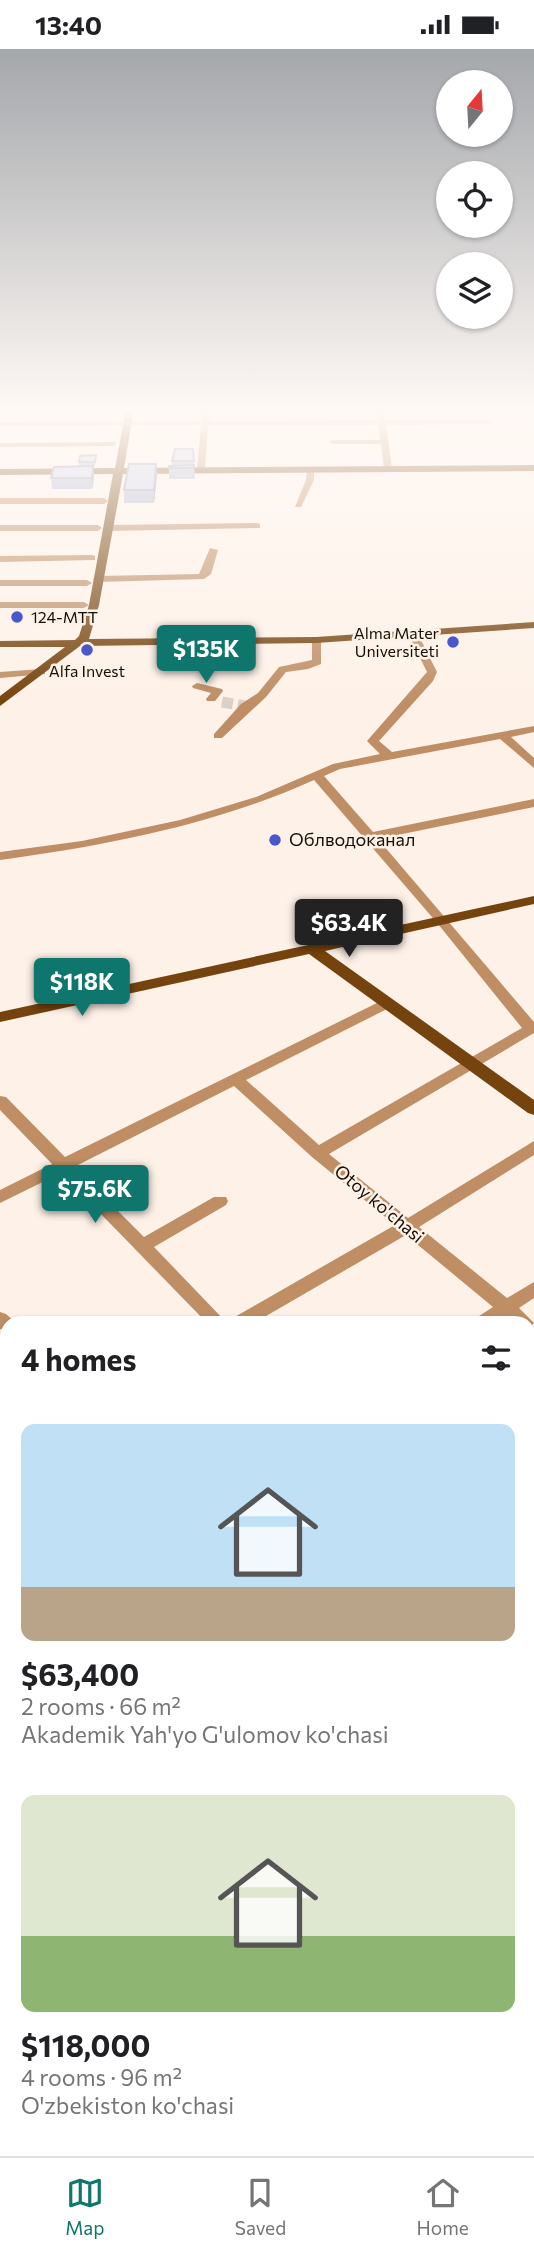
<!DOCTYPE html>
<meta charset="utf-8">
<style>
:root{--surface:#fff;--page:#f2f2f2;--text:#202124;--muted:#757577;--line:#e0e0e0;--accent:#0f766e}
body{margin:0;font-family:Commissioner,sans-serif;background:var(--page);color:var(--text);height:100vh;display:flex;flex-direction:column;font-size:26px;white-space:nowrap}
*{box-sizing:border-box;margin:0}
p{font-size:23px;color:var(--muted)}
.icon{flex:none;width:38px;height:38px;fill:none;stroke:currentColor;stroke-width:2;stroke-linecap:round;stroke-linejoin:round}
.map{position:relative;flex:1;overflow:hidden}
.details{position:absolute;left:0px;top:1267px;width:536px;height:840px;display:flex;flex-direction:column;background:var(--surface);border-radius:21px 21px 0 0;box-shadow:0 2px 5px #0004}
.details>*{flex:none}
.needle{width:46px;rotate:18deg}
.buttons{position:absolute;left:436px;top:21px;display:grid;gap:14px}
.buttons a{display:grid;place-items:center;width:77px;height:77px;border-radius:50%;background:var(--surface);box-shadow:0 2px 5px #0004;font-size:35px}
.price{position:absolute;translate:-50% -60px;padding:0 16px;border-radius:7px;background:var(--accent);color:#fff;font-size:23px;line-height:46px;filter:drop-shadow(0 2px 4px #0008)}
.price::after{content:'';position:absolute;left:50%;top:42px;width:21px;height:16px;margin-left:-10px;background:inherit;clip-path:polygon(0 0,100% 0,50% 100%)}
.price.selected{background:#222;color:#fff}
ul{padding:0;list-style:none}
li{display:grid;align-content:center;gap:14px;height:371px;padding:0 21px}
li span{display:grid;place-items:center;height:217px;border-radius:14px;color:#555}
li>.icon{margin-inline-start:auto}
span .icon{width:126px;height:126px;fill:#fffc;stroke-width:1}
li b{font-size:30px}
h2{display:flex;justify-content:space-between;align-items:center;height:84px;padding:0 21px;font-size:30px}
.status{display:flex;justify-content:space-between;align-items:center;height:49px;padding:0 35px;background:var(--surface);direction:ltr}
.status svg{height:19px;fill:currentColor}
.tab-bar{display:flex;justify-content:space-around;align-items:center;height:98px;border-top:2px solid var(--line);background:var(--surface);font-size:19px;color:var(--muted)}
.tab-bar a{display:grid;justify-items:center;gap:4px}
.tab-bar .selected{color:var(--accent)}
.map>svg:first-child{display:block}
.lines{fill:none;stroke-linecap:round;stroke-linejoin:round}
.minor-tunnel{stroke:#dcd0c6;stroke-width:11;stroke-dasharray:11 5;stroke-linecap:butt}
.minor{fill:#bf8e64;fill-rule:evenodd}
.major{fill:#75430d;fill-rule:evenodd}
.wall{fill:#a9b1ce}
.shaded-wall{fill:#8990a8}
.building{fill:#c4cef0;stroke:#8990a8;stroke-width:2}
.poi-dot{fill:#4857cb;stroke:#fef2e8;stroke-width:2.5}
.labels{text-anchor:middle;stroke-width:5;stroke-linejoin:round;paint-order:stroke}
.far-poi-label{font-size:16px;fill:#180e06;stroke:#fef2e8;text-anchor:start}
.poi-label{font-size:18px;fill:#180e06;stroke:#fef2e8;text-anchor:start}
.street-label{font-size:18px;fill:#180e06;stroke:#fef2e8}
</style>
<div class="status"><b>13:40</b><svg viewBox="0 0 49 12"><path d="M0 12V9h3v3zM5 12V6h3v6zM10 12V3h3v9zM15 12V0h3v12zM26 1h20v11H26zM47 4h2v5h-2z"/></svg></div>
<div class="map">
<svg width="534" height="2107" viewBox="0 0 534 2107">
<rect width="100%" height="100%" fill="#fef2e8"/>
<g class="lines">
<!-- minor-tunnel -->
<path class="minor-tunnel" d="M222,653l23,4"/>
<!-- minor -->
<path class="minor" d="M202,360h8l-1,12 169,-1 -2,-11h8l1,11h105l4,2 -4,2 -104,1 6,44 -4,2 -4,-2 -3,-25h-48l-4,-2 4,-2h47l-2,-15h-170l-3,44 -4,2 -4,-2 4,-44 -201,1v-4l201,-1z
M117,393l-3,4 -114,1v-4z
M307,418l7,2v11l-13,27h-6l11,-27z
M0,449h104l4,3 -4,3h-104z
M257,474l3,1v4l-152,3 -4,-3 4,-3z
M0,476h98l4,3 -4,3h-98z
M210,499l8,2 -7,24 -7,5 -106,3 -5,-3 5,-3 101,-2z
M92,506l3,1v4l-95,2v-6z
M0,531h87l5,3 -5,3h-87z
M0,553h84l5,3 -5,3h-84z
M413,582l5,3 19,38 -4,9 -54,60 13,11 142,-26v6l-23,5 23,21v10l-34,-29 -160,30 -16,7 49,56 161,-33v8l-156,32 156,183v11l-205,121 79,64 126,-77v14l-115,72 88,71 27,-16v16l-15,10 15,15 -6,6v-6h-15l-8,-6 -9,6h-23l3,-5 17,-11 -87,-72 -152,88h-24l3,-5 162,-93 -83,-68 -78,-71 -160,81 70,70 70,-40h12l2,4 -2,4 -72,42 73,76h-20l-146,-150 -61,30v-13l52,-26 -52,-54v-14l6,1 59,60 318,-157h10l2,3 -2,3 -147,74 73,65 203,-117 -84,-104 -124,-144c-100,45 -206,65 -314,80v-8l82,-11 98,-21 76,-23 77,-33 47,-10 -13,-13 60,-69 -19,-38z
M312,589l9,2v24l-13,5 -22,3 -20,25 -44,41h-8v-4l27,-30 17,-11 21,-26 33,-7z
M41,620l4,1v4l-45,4v-6z
M197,634l25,6 1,2 -8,10h-8l-1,-2 5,-6 -18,-5 -1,-2z
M0,1263l6,2 10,9h-9v8l-7,-2z
M7,1333v16l-7,3v-16z
M0,1395l7,2v24l-7,-2z
M534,1423v19l-6,2v-19z
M528,1575l6,2v24l-6,-2z
M0,1639l7,3v29l-7,-3z
M534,1652v25l-6,2v-25z
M7,1807v26l-7,2v-26z
M534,1939v30l-6,2v-30z
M0,2007l7,3v37l-7,-3z
M528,2032l6,3v32l-6,-2z
M7,2085v15h14l-3,7h-18v-19z
M32,2100h29l3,7h-29z
M360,2100h32l-3,7h-32z"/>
<!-- major -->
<path class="major" d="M126,360h8l-10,59 410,-3v6l-411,3 -24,131 -10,34 227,-2 218,-15v6l-218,15 -236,3 -80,60v-10l65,-49h-65v-6l75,-1 4,-4 10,-31 24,-131 -113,1v-6l115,-1z
M534,847v8l-209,47 209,149v15l-6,-2 -219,-159 -309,68v-10z"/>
</g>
<!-- wall -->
<path class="wall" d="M193,400l1,16h-22v-4z
M96,410l-1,7h-16v-4z
M156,415l1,12 -3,27h-30v-13z
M194,416l1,14h-26v-11z
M94,428l-2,12h-40l-1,-11z"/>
<!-- shaded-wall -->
<path class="shaded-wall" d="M156,415l1,12 -3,27v-13z
M93,417l1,11 -2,12v-11z"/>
<!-- building -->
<path class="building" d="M175,400h18l1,12h-22z
M96,406l-1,7h-16l1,-6z
M129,415h27l-2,26h-30z
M194,416v3h-25v-2z
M93,417l-1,12h-41l3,-11z"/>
<!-- sky -->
<linearGradient id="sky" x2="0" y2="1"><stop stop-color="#a4a7ab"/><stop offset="0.55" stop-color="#fff9f5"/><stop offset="1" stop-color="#fff9f5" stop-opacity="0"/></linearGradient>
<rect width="534" height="655" fill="url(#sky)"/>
<!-- markers -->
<g class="poi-dot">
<circle cx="17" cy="568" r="7"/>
<circle cx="453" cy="593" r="7"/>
<circle cx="87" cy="601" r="7"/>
<circle cx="275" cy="791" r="7"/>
</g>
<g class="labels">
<!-- far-poi labels -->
<g class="far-poi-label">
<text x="31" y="574">124-MTT</text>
<text x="439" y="590" text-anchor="end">Alma Mater<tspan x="439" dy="18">Universiteti</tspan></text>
<text x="87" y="628" text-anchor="middle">Alfa Invest</text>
</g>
<!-- poi labels -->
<g class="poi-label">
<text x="289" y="797">Облводоканал</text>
</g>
<!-- street labels -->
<g class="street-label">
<text transform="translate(379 1155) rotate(40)" y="6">Otoy ko'chasi</text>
</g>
</g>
</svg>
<div class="buttons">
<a><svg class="needle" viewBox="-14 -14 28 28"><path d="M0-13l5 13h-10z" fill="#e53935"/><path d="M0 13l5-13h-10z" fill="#757577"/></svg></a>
<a><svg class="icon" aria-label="locate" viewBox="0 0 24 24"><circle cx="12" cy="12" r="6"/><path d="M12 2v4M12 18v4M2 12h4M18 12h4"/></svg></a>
<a><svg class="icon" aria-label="layers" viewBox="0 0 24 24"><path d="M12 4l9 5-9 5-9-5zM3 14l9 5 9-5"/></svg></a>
</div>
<b class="price" style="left:206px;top:636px">$135K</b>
<b class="price selected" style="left:349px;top:910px">$63.4K</b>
<b class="price" style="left:82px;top:969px">$118K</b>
<b class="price" style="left:95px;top:1176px">$75.6K</b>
<section class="details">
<h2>4 homes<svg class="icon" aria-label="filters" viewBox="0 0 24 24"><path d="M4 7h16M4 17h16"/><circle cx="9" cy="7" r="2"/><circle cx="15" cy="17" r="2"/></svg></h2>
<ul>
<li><span style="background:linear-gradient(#bfe0f5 75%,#b9a48a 0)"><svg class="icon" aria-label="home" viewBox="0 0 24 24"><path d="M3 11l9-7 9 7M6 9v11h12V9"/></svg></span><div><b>$63,400</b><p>2 rooms · 66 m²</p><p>Akademik Yah'yo G'ulomov ko'chasi</p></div></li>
<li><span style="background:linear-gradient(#dfe7d0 65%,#8fb573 0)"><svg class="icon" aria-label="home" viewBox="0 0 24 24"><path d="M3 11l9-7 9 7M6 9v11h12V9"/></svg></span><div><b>$118,000</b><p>4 rooms · 96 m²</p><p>O'zbekiston ko'chasi</p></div></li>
</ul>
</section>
</div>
<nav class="tab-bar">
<a class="selected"><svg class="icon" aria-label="map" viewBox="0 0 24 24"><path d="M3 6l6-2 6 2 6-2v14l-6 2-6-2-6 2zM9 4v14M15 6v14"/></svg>Map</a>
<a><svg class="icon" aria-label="saved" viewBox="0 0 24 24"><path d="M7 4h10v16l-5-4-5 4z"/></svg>Saved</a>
<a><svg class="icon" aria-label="home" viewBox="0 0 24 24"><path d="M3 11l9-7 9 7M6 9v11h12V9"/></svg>Home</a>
</nav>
